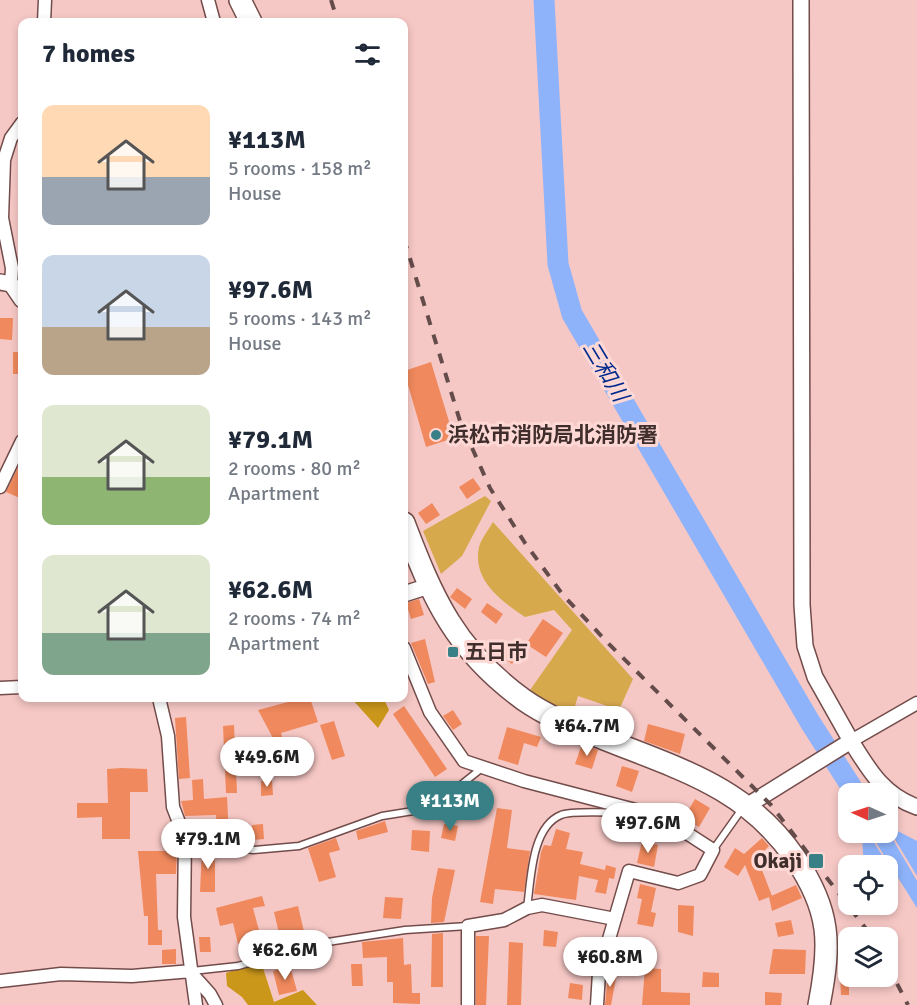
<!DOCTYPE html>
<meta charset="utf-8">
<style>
:root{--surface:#fff;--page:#f2f2f3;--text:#1f2937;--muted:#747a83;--accent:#388086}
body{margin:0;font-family:Signika,"Noto Sans JP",sans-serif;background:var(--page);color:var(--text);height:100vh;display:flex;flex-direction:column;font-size:22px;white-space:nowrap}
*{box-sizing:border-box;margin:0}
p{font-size:20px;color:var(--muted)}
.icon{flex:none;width:33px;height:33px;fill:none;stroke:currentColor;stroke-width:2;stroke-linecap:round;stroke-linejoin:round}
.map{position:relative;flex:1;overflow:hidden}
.side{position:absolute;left:18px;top:18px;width:390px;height:684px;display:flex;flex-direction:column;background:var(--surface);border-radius:12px;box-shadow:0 3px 9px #0003}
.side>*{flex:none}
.needle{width:39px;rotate:273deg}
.controls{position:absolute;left:838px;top:783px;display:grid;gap:12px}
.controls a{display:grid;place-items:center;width:60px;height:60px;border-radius:12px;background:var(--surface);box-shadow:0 3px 9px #0003;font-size:30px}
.price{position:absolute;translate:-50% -51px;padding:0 14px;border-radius:21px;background:#fff;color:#222;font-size:20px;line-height:39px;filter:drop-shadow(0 2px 3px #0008)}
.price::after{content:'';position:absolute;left:50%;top:36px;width:18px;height:14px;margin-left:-9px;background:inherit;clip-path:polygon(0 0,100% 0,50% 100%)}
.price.on{background:var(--accent);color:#fff}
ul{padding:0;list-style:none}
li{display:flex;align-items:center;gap:18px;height:150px;padding:0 24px}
li span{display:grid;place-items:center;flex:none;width:168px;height:120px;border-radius:12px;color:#555}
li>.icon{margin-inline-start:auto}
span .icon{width:72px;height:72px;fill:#fffc;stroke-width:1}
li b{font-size:26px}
h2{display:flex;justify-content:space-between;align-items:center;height:72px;padding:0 24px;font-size:26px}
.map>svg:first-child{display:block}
.green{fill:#d6a94c}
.forest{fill:#ca971b}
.water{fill:#8eb3fb}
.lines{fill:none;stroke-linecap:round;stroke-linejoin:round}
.river{stroke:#8eb3fb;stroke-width:21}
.building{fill:#f0895d}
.service-casing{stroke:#724c4a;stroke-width:9}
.minor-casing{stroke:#724c4a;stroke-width:15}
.tertiary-casing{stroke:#724c4a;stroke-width:18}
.trunk-casing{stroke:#724c4a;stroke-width:24}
.service{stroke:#fff;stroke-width:6}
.minor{stroke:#fff;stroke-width:12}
.tertiary{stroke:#fff;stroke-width:15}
.trunk{stroke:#fff;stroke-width:21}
.rail{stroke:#644c4b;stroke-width:4;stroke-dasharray:10 10;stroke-linecap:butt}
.poi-dot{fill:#388086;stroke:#fdd8d5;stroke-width:2}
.labels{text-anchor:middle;stroke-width:6;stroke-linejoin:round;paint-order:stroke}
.poi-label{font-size:21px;font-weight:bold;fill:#402e2d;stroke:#fdd8d5;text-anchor:start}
.water-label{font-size:22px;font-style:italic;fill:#012a8e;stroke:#fdd8d5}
</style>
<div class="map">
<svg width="917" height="1005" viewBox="0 0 917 1005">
<rect width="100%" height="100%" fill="#f6c8c5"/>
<!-- green -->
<path class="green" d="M485,496l6,5 -29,55 -21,18 -18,-43z
M493,522l140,157 -14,31 -41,-14 -6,20 -44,-23 44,-63 -18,-20 -29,7c-24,-16 -53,-37 -46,-70 2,-8 10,-18 14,-25z"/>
<!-- forest -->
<path class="forest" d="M351,698l33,1 5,11 -11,18z
M249,965h13l12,37 29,-12 14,15h-69l-6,-8 -15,-11 -1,-13z"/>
<!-- water -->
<path class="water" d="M888,826l29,15v35l-29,-48z
M888,831l29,50v27l-47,-75z
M862,833h6l17,27 -9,5h-7l-6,-11z"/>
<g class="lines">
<!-- river -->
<path class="river" d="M544,0l14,264 14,50 238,408 46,72"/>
</g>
<!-- building -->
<path class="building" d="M0,318h13l-1,22 -12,-1z
M13,352h9v22h-9z
M431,362l23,76 -28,9 -22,-76z
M22,459v40l-16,-7z
M473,478l8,11 -14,10 -8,-12z
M432,503l8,12 -14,9 -8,-11z
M457,588l15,11 -7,10 -15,-12z
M419,599l5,16 -13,4 -5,-16z
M487,603l16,11 -7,10 -15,-12z
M543,619l20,14 -17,24 -20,-13z
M425,639l10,43 -7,2 -17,-41z
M503,643l16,12 -7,9 -16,-11z
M303,698h7l8,24 -37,11 7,24 8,-3 5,15 -22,6 -5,-14 3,-1 -3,-20 -16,-30z
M404,706l43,63 -12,8 -42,-63z
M453,710l9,14 -9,6 -10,-14z
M186,717l4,61 -11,1 -4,-61z
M334,721l11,35 -13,4 -12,-35z
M648,724l37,10 -5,20 -36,-13z
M234,725l3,68h-11l-3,-67z
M507,727l34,10 -4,10 -13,-4 -6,22 -20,-6z
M582,744l16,6 -6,19 -17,-5z
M622,766l17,5 -7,21 -16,-6z
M122,768l25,1 1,23h-18v47h-28v-22l-25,1v-15h31l-1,-34z
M203,779l1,20 23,-2 2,39 -12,1 -1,-22 -31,1 -4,-15 12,-1 -1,-20z
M272,780l1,15 -12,1v-15z
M695,799l15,9 -11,19 -15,-9z
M497,808l15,2 -5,38 23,3 -6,41 -29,-3 -2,15 -13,-2z
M385,821l3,11 -30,8 -2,-9z
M263,824l1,15 -11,1 -1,-15z
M444,824l14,2 -3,15 -14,-3z
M556,829l14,4 -4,16 17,3 -3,12 25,6 1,-5 10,3 -2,11 -5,-1 -3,16 -11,-2 3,-12 -19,-4 -3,24 -42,-6 7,-42 3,-7 7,1z
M412,830l18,1 -1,21 -18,-2z
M336,838l4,12 -11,3 7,24 -17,5 -11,-34z
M762,838l7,8 -5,5 8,11 -10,8 10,26 -13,5 -14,-36 -7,11 -14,-9 11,-19 9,6z
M642,841l16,4 -4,22 -17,-4z
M202,848l17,1 -1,8h-3v35h-15z
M138,851h39l-1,23h-20l2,56h4v15h-14v-29h-4z
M438,868l17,2 -11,52 -13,1 1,-25z
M640,884l16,4 -5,24 5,1 -3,14 -16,-3 5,-25 -5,-1z
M796,885l6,13 -30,13 -3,-14z
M262,896l3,10 -12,2 8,30 -23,6 -5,-21 -13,3 -4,-18z
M385,897l18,1 -2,21 -18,-1z
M678,905l16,1 -1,30 -15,-4z
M298,906l8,34 -24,6 -8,-34z
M791,920l3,14 -16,3 -3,-14z
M544,930l14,2 -2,15 -13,-1z
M443,933v54h-12l1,-53z
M476,936h13l-3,69h-10z
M199,937h11l1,15h-11z
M403,938l1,27 7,-1 1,29h8v11l-27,-1v-21h-6v-25l-24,1 -1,-16z
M626,941l16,1v13h-17z
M509,942l14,1 -2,62h-14z
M176,949v15h-14v-14z
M773,949l33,1 -1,24h-36z
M839,953h10v42h-8z
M351,964h11l1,22h-11z
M290,966l7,25 -18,4 -6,-24z
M645,968l16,1v23l29,1v12h-48z
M608,972l9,1 -6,32h-6z
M703,972l16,1v14h-17z
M570,983l13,2 -1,15 -14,-2z
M765,992l17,1 -1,12h-16z"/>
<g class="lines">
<!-- service casing -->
<g class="service-casing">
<path id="service" d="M186,838l67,12 46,-4 83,-30 50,-8 50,-40
M713,850l29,-41
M527,908c4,-27 4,-81 34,-93 10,-5 57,-2 70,-2
M192,971l46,-5 77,-22 90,-14 63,-4"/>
</g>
<!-- minor casing -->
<g class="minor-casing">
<path id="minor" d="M208,0l6,22
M44,22l1,-22
M11,284l1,-16 -10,-50 2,-58 7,-22 11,-15
M0,487l22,-46
M404,648l26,64 34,49 60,20 123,32 21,8 45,29 -13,25 -22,8 -49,-12 -30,102 -2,32
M0,688l22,-1
M159,698l9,38 5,71 12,31 -1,79 12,88
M851,741l66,-38
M193,975l17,19 6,11
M0,981l61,-7 71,2 60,-5
M468,1005v-79l36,-6 23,-12 15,-3 73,14"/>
</g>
<!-- tertiary casing -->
<g class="tertiary-casing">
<path id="tertiary" d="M0,282l11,2 11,16
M404,594l25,-8
M851,741c18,29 32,54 66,66
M748,805l103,-64 -36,-64 -10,-31 -3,-41 -1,-605"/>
</g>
<!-- trunk casing -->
<g class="trunk-casing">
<path id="trunk" d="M240,0l11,22
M404,523c29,76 51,127 120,177 23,16 48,26 73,36 78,32 148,49 198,122 36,53 36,86 24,147"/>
</g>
<!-- service -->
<use href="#service" class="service"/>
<!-- minor -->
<use href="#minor" class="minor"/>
<!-- tertiary -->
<use href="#tertiary" class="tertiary"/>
<!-- trunk -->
<use href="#trunk" class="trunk"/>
<!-- rail -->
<path class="rail" d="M331,0l7,22
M404,239l56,182 30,67 35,55 38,52 45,48 163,162 102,133
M888,966l20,39"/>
</g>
<!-- markers -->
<g class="poi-dot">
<circle cx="436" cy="435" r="6"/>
<rect x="447" y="646" width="12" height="12" rx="3"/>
<rect x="808" y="853" width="16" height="16" rx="3"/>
</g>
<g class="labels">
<!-- poi labels -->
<g class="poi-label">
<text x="448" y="442">浜松市消防局北消防署</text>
<text x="465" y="659">五日市</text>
<text x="802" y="868" text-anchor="end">Okaji</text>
</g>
<!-- water labels -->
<g class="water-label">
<text transform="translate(606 371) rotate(59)" y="8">三和川</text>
</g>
</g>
</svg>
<div class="controls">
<a><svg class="needle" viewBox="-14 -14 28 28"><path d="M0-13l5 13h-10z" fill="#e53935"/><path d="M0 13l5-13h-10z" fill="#747a83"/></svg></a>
<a><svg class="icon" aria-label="locate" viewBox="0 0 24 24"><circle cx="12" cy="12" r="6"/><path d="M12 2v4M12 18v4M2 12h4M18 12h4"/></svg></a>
<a><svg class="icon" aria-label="layers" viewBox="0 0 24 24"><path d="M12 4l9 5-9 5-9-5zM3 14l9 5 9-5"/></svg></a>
</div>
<b class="price" style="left:587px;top:757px">¥64.7M</b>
<b class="price" style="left:267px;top:788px">¥49.6M</b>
<b class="price on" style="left:450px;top:832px">¥113M</b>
<b class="price" style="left:648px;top:854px">¥97.6M</b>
<b class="price" style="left:208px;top:870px">¥79.1M</b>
<b class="price" style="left:285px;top:981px">¥62.6M</b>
<b class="price" style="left:610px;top:988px">¥60.8M</b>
<section class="side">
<h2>7 homes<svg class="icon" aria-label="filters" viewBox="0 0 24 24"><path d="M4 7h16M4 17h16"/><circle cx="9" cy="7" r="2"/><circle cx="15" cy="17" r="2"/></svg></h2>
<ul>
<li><span style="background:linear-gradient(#ffd9b3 60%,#9aa5b1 0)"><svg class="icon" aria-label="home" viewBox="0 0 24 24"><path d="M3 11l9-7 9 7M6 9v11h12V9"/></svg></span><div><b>¥113M</b><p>5 rooms · 158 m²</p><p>House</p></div></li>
<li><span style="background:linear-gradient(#c9d6e8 60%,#b9a48a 0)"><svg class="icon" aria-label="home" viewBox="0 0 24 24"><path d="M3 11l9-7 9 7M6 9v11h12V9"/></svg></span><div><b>¥97.6M</b><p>5 rooms · 143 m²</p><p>House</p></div></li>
<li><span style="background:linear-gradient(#dfe7d0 60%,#8fb573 0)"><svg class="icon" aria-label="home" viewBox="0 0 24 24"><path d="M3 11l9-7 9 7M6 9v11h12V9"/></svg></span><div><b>¥79.1M</b><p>2 rooms · 80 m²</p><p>Apartment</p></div></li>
<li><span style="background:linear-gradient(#dfe7d0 65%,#7fa58c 0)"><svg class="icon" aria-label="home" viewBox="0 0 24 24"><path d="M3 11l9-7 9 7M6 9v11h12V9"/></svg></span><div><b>¥62.6M</b><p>2 rooms · 74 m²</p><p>Apartment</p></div></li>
</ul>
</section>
</div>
